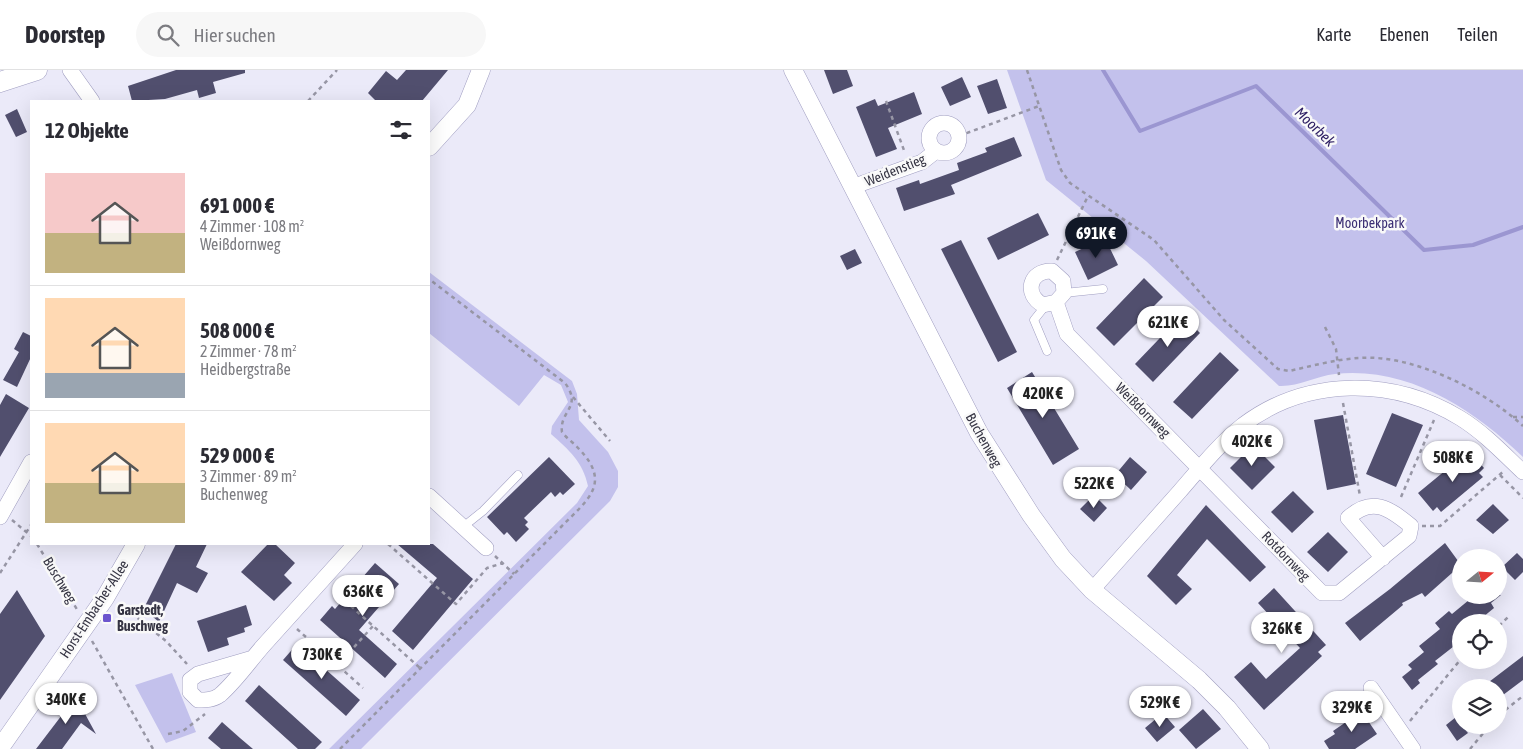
<!DOCTYPE html>
<html lang="de">
<meta charset="utf-8">
<style>
:root{--surface:#fff;--page:#f7f7f7;--text:#2b2b33;--muted:#7c7c81;--line:#e1e1e2;--accent:#111827}
body{margin:0;font-family:"Asap Condensed",sans-serif;background:var(--page);color:var(--text);height:100vh;display:flex;flex-direction:column;font-size:19px;white-space:nowrap}
*{box-sizing:border-box;margin:0}
p{font-size:16px;color:var(--muted)}
.icon{flex:none;width:28px;height:28px;fill:none;stroke:currentColor;stroke-width:2;stroke-linecap:round;stroke-linejoin:round}
.map{position:relative;flex:1;overflow:hidden}
.side{position:absolute;left:30px;top:30px;width:400px;height:445px;display:flex;flex-direction:column;background:var(--surface);border-radius:0px;box-shadow:0 5px 20px #0002}
.side>*{flex:none}
.needle{width:32px;rotate:72deg}
.fabs{position:absolute;left:1452px;top:479px;display:grid;gap:10px}
.fabs a{display:grid;place-items:center;width:55px;height:55px;border-radius:50%;background:var(--surface);box-shadow:0 5px 20px #0002;font-size:25px}
.price{position:absolute;translate:-50% -42px;padding:0 11px;border-radius:18px;background:#fff;color:#222;font-size:16px;line-height:32px;filter:drop-shadow(0 1px 2px #0008)}
.price::after{content:'';position:absolute;left:50%;top:30px;width:15px;height:11px;margin-left:-8px;background:inherit;clip-path:polygon(0 0,100% 0,50% 100%)}
.price.active{background:var(--accent);color:#fff}
ul{padding:0;list-style:none}
li{display:flex;align-items:center;gap:15px;height:125px;padding:0 15px}
li+li{border-top:1px solid var(--line)}
li span{display:grid;place-items:center;flex:none;width:140px;height:100px;border-radius:0px;color:#555}
li>.icon{margin-inline-start:auto}
span .icon{width:60px;height:60px;fill:#fffc;stroke-width:1}
li b{font-size:21px}
h2{display:flex;justify-content:space-between;align-items:center;height:60px;padding:0 15px;font-size:21px}
header{display:flex;align-items:center;gap:30px;box-sizing:border-box;height:70px;padding:0 25px;background:var(--surface);border-bottom:1px solid var(--line)}
header strong{font-size:24px}
nav{display:flex;gap:28px;margin-inline-start:auto;font-size:18px}
.search{width:350px;height:45px;background:var(--page);display:flex;align-items:center;gap:12px;box-sizing:border-box;padding:0 18px;border-radius:28px;color:var(--muted);font-size:19px}
.map>svg:first-child{display:block}
.green{fill:#c3c1ec}
.lines{fill:none;stroke-linecap:round;stroke-linejoin:round}
.stream{stroke:#9b96d1;stroke-width:4}
.building{fill:#514f6e}
.service-casing{stroke:#a09ec1;stroke-width:9}
.minor-casing{stroke:#a09ec1;stroke-width:16}
.tertiary-casing{stroke:#a09ec1;stroke-width:19}
.secondary-casing{stroke:#a09ec1;stroke-width:21}
.path{stroke:#9796a5;stroke-width:2.5;stroke-dasharray:4 4;stroke-linecap:butt}
.service{stroke:#fff;stroke-width:8}
.minor{stroke:#fff;stroke-width:15}
.tertiary{stroke:#fff;stroke-width:18}
.secondary{stroke:#fff;stroke-width:20}
.poi-dot{fill:#6c55ce;stroke:#f9f9f9;stroke-width:2}
.labels{text-anchor:middle;stroke-width:5;stroke-linejoin:round;paint-order:stroke}
.street-label{font-size:14px;fill:#353443;stroke:#f9f9f9}
.park-label{font-size:14px;fill:#3b2e74;stroke:#f9f9f9}
.poi-label{font-size:14px;font-weight:bold;fill:#353443;stroke:#f9f9f9;text-anchor:start}
.water-label{font-size:15px;font-style:italic;fill:#2c1d62;stroke:#f9f9f9}
</style>
<header>
<strong>Doorstep</strong>
<div class="search"><svg class="icon" aria-label="search" viewBox="0 0 24 24"><circle cx="10" cy="10" r="6"/><path d="M15 15l6 6"/></svg>Hier suchen</div>
<nav><a>Karte</a><a>Ebenen</a><a>Teilen</a></nav>
</header>
<div class="map">
<svg width="1523" height="679" viewBox="0 0 1523 679">
<rect width="100%" height="100%" fill="#ebeaf9"/>
<!-- green -->
<path class="green" d="M1007,0h516v387c-50,-48 -115,-91 -188,-83 -19,2 -37,13 -56,12l-133,-125 -100,-81z
M429,202l143,109 5,13 2,26 29,32 10,19v16l-8,14 -249,248h-32l248,-246 11,-17c-5,-24 -19,-36 -37,-52l1,-8 16,-24 -7,-17 -17,-10 -25,31 -90,-73z
M172,603l24,59 -30,11 -31,-58z"/>
<g class="lines">
<!-- stream -->
<path class="stream" d="M1103,0l37,61 116,-45 168,164 49,-5 50,-18"/>
</g>
<!-- building -->
<path class="building" d="M176,0h69v3l-32,9 3,11 -17,5 -2,-8 -32,9 -33,2 -4,-15z
M406,0h42l-26,31h-46l-8,-8 18,-22 11,9z
M824,0h23l6,16 -20,8z
M962,7l9,20 -21,9 -9,-19z
M997,9l10,29 -19,6 -11,-28z
M914,22l8,22 -34,14 9,21 -21,8 -20,-50 19,-8 3,7z
M17,39l10,23 -11,5 -11,-22z
M1014,67l8,19 -71,29 4,9 -51,17 -8,-23 23,-8 1,4 39,-14 -2,-7 30,-11 -2,-4z
M1038,143l11,22 -51,25 -11,-22z
M1105,168l13,27 -30,15 -13,-28z
M961,170l56,112 -19,10 -57,-113z
M855,179l7,14 -15,7 -7,-14z
M1144,208l19,19 -49,49 -18,-18z
M1182,245l18,18 -47,49 -18,-18z
M23,262l8,4v21l-14,30 -14,-7 16,-28 -5,-3z
M1220,282l19,18 -47,49 -19,-17z
M1032,302l47,77 -26,16 -46,-77z
M6,324l23,14 -29,49v-52z
M1392,343l31,12 -27,62 -30,-13z
M1343,345l13,69 -29,6 -13,-70z
M1253,375l22,22 -23,23 -22,-22z
M1469,381l15,17 -5,5 4,4 -42,35 -4,-5 -4,4 -15,-18z
M549,387l26,27 -12,11 -3,-3 -5,5 -4,-5 -27,26 4,4 -3,3 4,4 -13,13 -9,-10 -3,3 -17,-18z
M1130,387l17,15 -16,18 -16,-15z
M1293,421l21,21 -22,21 -21,-21z
M1094,425l13,13 -13,14 -14,-13z
M1493,434l16,16 -16,14 -17,-14z
M1206,435l60,62 -16,15 -43,-43 -30,36 15,14 -16,16 -29,-29z
M1328,462l20,20 -20,20 -21,-20z
M1445,473l16,22 -36,32 -3,-4 -20,10 1,2 -43,36 -15,-18 45,-34z
M176,474h31l-11,23 12,6 -11,20 -20,-10 -18,39 -6,-5 -7,-13z
M268,474h7l20,19 -11,12 8,8 -18,18 -33,-29z
M397,474h36l40,35 -60,71 -21,-19 45,-53z
M1517,483l6,6v13l-8,8 -13,-13z
M375,493l24,21 -40,46 38,34 -12,14 -65,-58 12,-14 3,3z
M1274,518l52,57 -8,7 4,4 -58,54 -30,-33 17,-15 15,17 34,-31 -42,-45z
M17,520l28,46 -45,64v-86z
M1475,525h26l-10,8 3,5 -17,14h-16v15l-4,4 1,2 -23,18 3,3 -20,16 2,3 -8,7 -10,-13 10,-8 -4,-4 16,-13 -5,-6 21,-17 -5,-6 14,-12 3,3z
M246,535l6,20 -8,3 1,4 -18,6 2,7 -21,7 -11,-31z
M297,574l63,56 -14,16 -63,-56z
M1523,586v24l-24,18v-10h-18z
M259,615l63,57 -7,7h-17l-53,-48z
M72,620l24,44 -15,-11 -19,26h-26l29,-38 -3,-3z
M1203,639l18,20 -25,20 -17,-19z
M1360,639l17,25 -22,15h-26l-5,-8 11,-7 -2,-3 13,-9 -2,-2z
M1163,643l12,14 -18,15 -12,-14z
M1461,643v12l7,8 -11,8 -11,-16z
M222,652l18,16 13,11h-32l-13,-11z"/>
<g class="lines">
<!-- service casing -->
<g class="service-casing">
<path id="service" d="M1064,223l39,-4
M1046,235l-12,15 13,31
M463,457l20,-16 35,-36"/>
</g>
<!-- minor casing -->
<g class="minor-casing">
<path id="minor" d="M70,0l22,31
M929 68a15 15 0 1 1 30 0a15 15 0 1 1-30 0Z
M852,117l70,-25 14,-11
M1056,232l-13,3c-20,-11 -13,-35 9,-34l11,10 1,12 -8,9 11,32 255,259h17l70,-57 2,-10c-22,-18 -39,-30 -63,-8l35,40
M429,426l57,52
M0,447l31,-55
M1092,520c29,-33 59,-66 88,-99 20,-23 39,-47 63,-66 64,-48 149,-48 217,-7 23,14 44,36 63,54
M253,588l-55,16 -8,6v12l8,8c8,0 15,0 22,-5 16,-14 29,-33 43,-49 31,-34 61,-68 92,-102
M1371,618l42,61"/>
</g>
<!-- tertiary casing -->
<g class="tertiary-casing">
<path id="tertiary" d="M793,0l186,363 52,82 32,44 29,31 107,90 28,28 33,41
M429,77l38,-42 14,-35
M0,678l105,-150 31,-54"/>
</g>
<!-- secondary casing -->
<g class="secondary-casing">
<path id="secondary" d="M0,12l37,-12"/>
</g>
<!-- path -->
<path class="path" d="M1027,0l34,100 9,13 84,57 70,80 54,49 11,2c23,-5 48,-12 71,-13 53,-4 126,33 163,68
M308,31l29,-31
M886,31l19,52
M959,66l80,-30
M1057,190l31,-64
M1325,257l11,22 3,26
M573,327l37,44
M1343,333l17,93
M1513,347h10
M1500,405l23,23
M1401,427l33,-77
M12,450l19,16
M1422,456h18l64,-55
M37,474l41,67
M388,474l68,60 31,-36 16,-5
M495,486l19,18
M0,503l31,-48
M333,520l87,78
M119,533l47,38 21,23
M1499,556l9,-9
M297,559l66,59
M92,571l61,108
M338,595l35,-39
M1499,645l24,-19
M1410,651l51,-62
M168,664l15,-3 22,-17
M340,679l221,-222c25,-26 52,-43 18,-78 -5,-6 -12,-10 -17,-17 -3,-21 21,-25 3,-49l-136,-104
M1470,679l20,-24"/>
<!-- service -->
<use href="#service" class="service"/>
<!-- minor -->
<use href="#minor" class="minor"/>
<!-- tertiary -->
<use href="#tertiary" class="tertiary"/>
<!-- secondary -->
<use href="#secondary" class="secondary"/>
</g>
<!-- markers -->
<rect class="poi-dot" x="102" y="543" width="10" height="10" rx="2.5"/>
<g class="labels">
<!-- street labels -->
<g class="street-label">
<text transform="translate(895 100) rotate(-22)" y="5">Weidenstieg</text>
<text transform="translate(1143 340) rotate(45)" y="5">Weißdornweg</text>
<text transform="translate(984 370) rotate(61)" y="5">Buchenweg</text>
<text transform="translate(1286 486) rotate(46)" y="5">Rotdornweg</text>
<text transform="translate(60 510) rotate(59)" y="5">Buschweg</text>
<text transform="translate(94 539) rotate(-57)" y="5">Horst-Embacher-Allee</text>
</g>
<!-- park labels -->
<g class="park-label">
<text x="1370" y="158">Moorbekpark</text>
</g>
<!-- poi labels -->
<g class="poi-label">
<text x="117" y="545">Garstedt,<tspan x="117" dy="16">Buschweg</tspan></text>
</g>
<!-- water labels -->
<g class="water-label">
<text transform="translate(1315 57) rotate(44)" y="5">Moorbek</text>
</g>
</g>
</svg>
<div class="fabs">
<a><svg class="needle" viewBox="-14 -14 28 28"><path d="M0-13l5 13h-10z" fill="#e53935"/><path d="M0 13l5-13h-10z" fill="#7c7c81"/></svg></a>
<a><svg class="icon" aria-label="locate" viewBox="0 0 24 24"><circle cx="12" cy="12" r="6"/><path d="M12 2v4M12 18v4M2 12h4M18 12h4"/></svg></a>
<a><svg class="icon" aria-label="layers" viewBox="0 0 24 24"><path d="M12 4l9 5-9 5-9-5zM3 14l9 5 9-5"/></svg></a>
</div>
<b class="price active" style="left:1096px;top:189px">691K €</b>
<b class="price" style="left:1168px;top:278px">621K €</b>
<b class="price" style="left:1043px;top:349px">420K €</b>
<b class="price" style="left:1252px;top:397px">402K €</b>
<b class="price" style="left:1453px;top:413px">508K €</b>
<b class="price" style="left:1094px;top:439px">522K €</b>
<b class="price" style="left:363px;top:547px">636K €</b>
<b class="price" style="left:1282px;top:584px">326K €</b>
<b class="price" style="left:322px;top:610px">730K €</b>
<b class="price" style="left:66px;top:655px">340K €</b>
<b class="price" style="left:1160px;top:658px">529K €</b>
<b class="price" style="left:1352px;top:663px">329K €</b>
<section class="side">
<h2>12 Objekte<svg class="icon" aria-label="filters" viewBox="0 0 24 24"><path d="M4 7h16M4 17h16"/><circle cx="9" cy="7" r="2"/><circle cx="15" cy="17" r="2"/></svg></h2>
<ul>
<li><span style="background:linear-gradient(#f6c9c9 60%,#c2b280 0)"><svg class="icon" aria-label="home" viewBox="0 0 24 24"><path d="M3 11l9-7 9 7M6 9v11h12V9"/></svg></span><div><b>691 000 €</b><p>4 Zimmer · 108 m²</p><p>Weißdornweg</p></div></li>
<li><span style="background:linear-gradient(#ffd9b3 75%,#9aa5b1 0)"><svg class="icon" aria-label="home" viewBox="0 0 24 24"><path d="M3 11l9-7 9 7M6 9v11h12V9"/></svg></span><div><b>508 000 €</b><p>2 Zimmer · 78 m²</p><p>Heidbergstraße</p></div></li>
<li><span style="background:linear-gradient(#ffd9b3 60%,#c2b280 0)"><svg class="icon" aria-label="home" viewBox="0 0 24 24"><path d="M3 11l9-7 9 7M6 9v11h12V9"/></svg></span><div><b>529 000 €</b><p>3 Zimmer · 89 m²</p><p>Buchenweg</p></div></li>
</ul>
</section>
</div>
